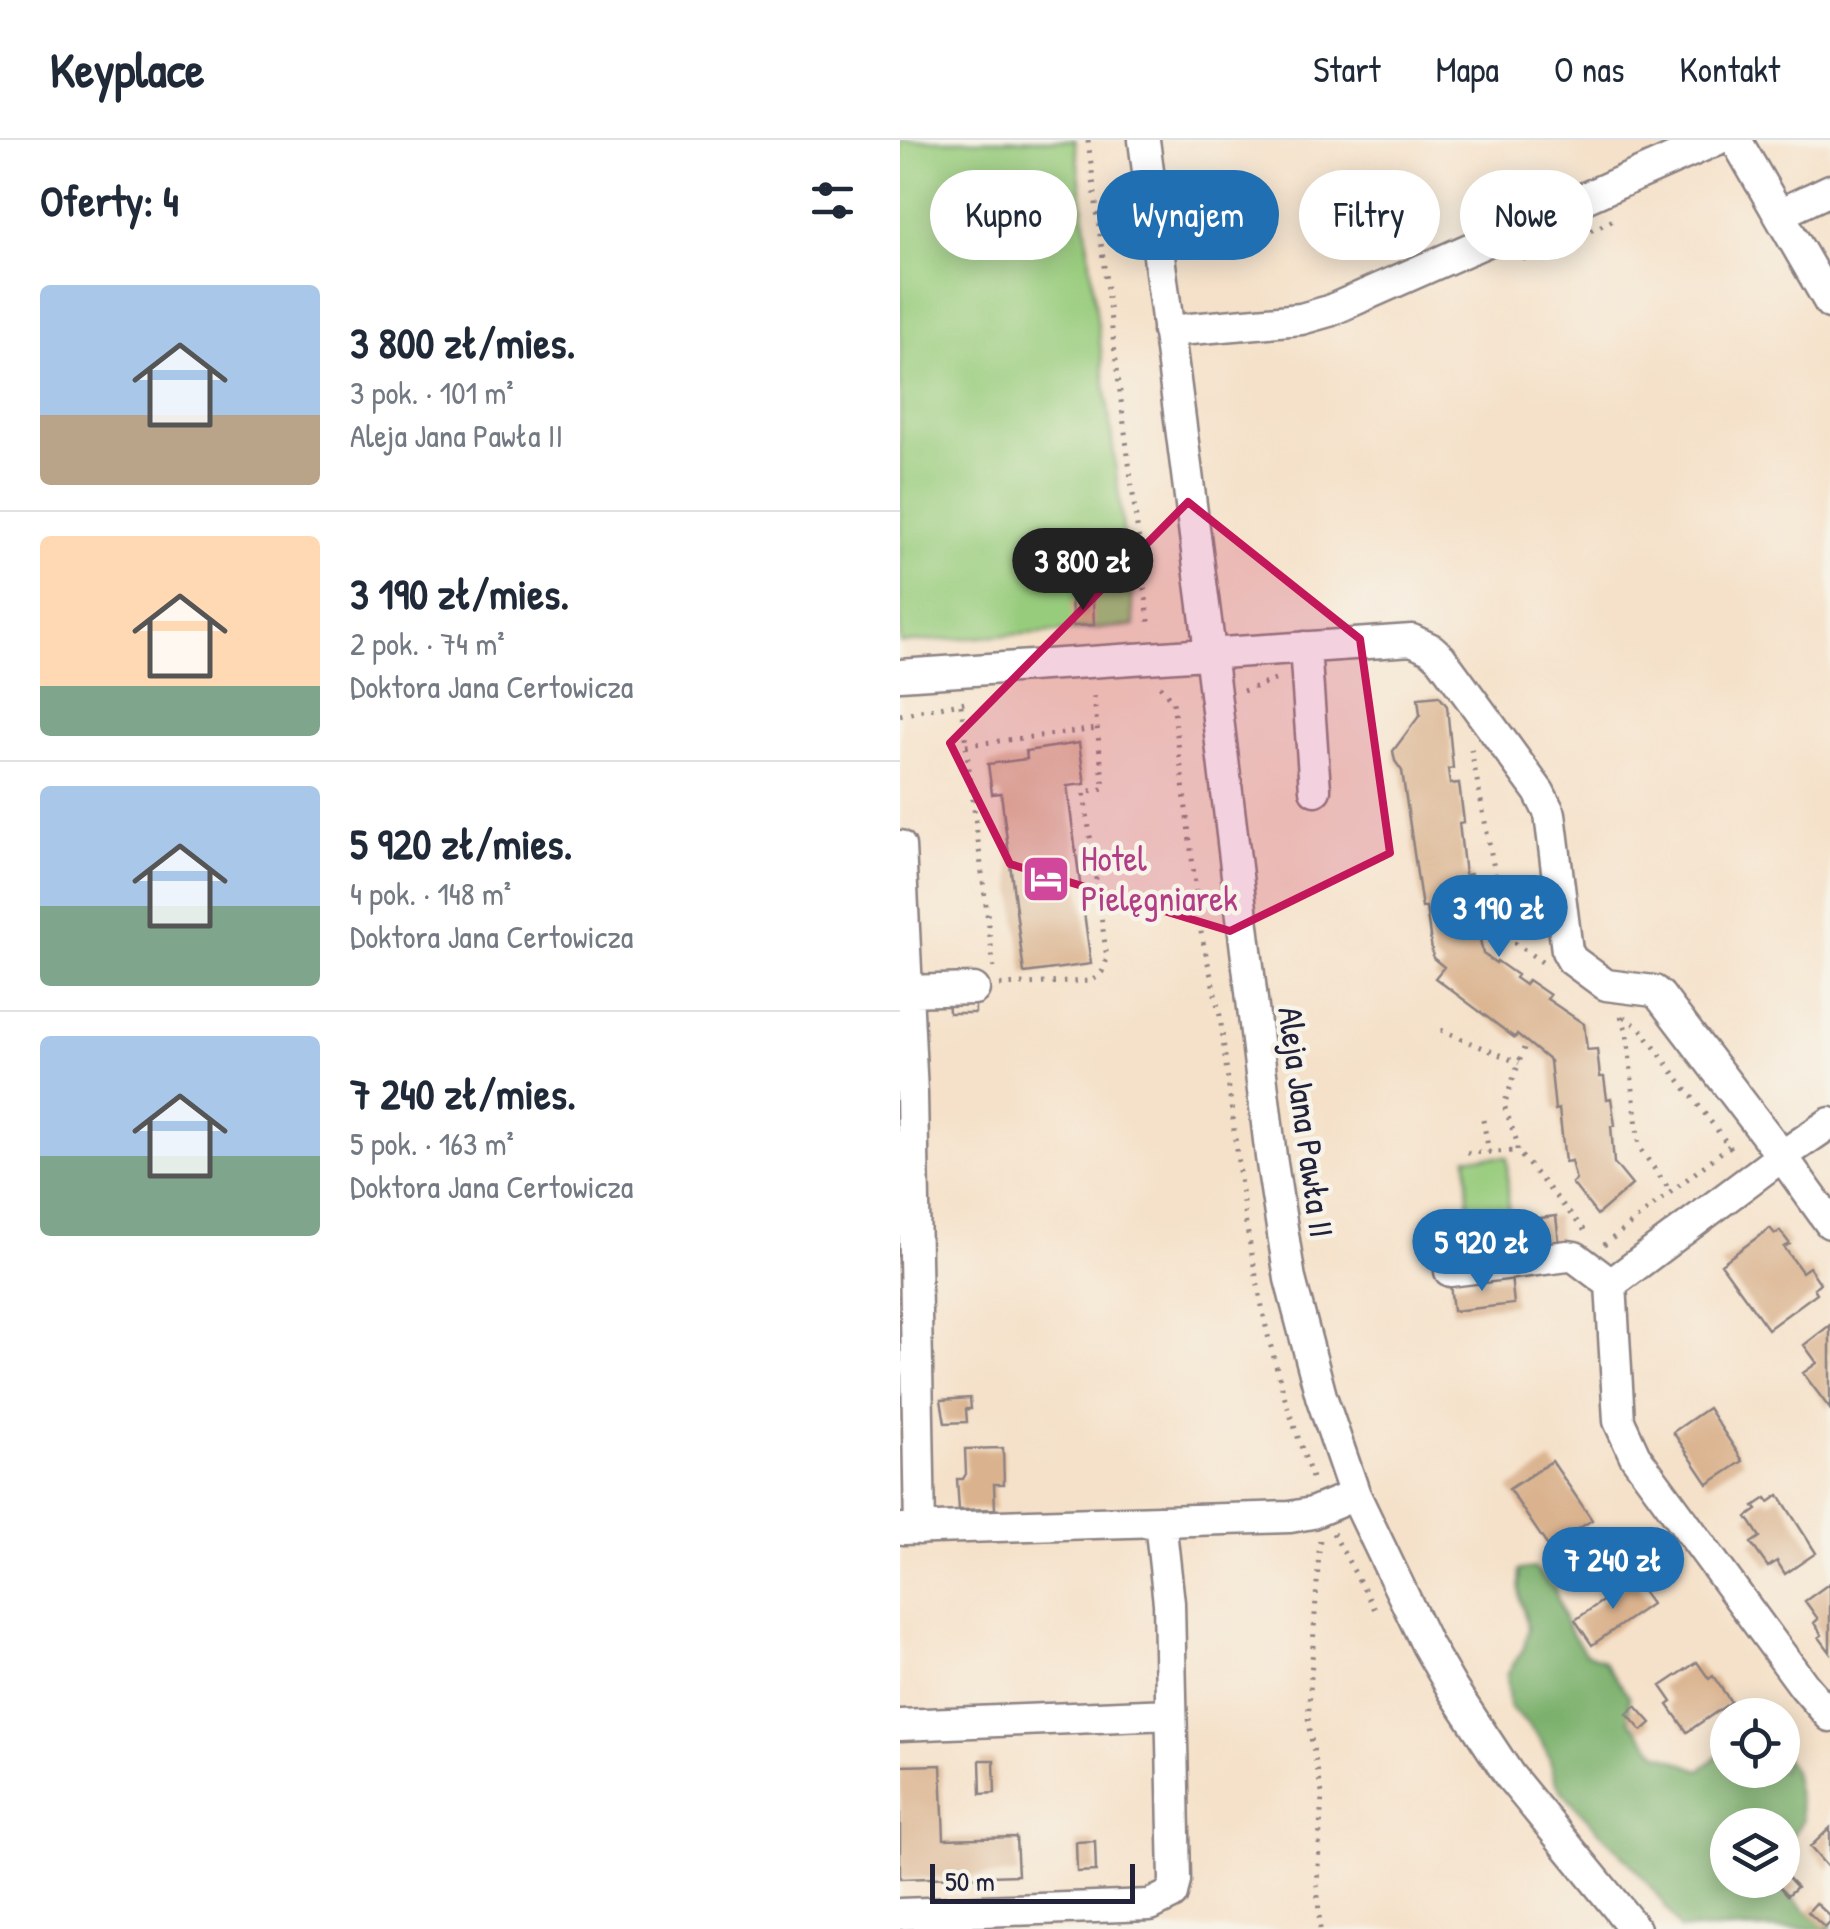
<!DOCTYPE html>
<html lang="pl">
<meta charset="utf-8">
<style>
:root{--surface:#fff;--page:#f6f6f7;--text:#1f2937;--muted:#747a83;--line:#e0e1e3;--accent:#1f6fb2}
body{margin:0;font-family:"Patrick Hand",sans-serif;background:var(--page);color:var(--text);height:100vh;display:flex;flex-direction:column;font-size:38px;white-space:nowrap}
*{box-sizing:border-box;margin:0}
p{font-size:32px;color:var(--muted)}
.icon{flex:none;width:55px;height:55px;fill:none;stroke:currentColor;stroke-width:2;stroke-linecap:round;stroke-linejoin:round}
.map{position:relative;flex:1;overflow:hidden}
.sheet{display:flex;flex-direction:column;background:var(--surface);width:900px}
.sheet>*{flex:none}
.banner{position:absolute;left:30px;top:30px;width:750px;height:90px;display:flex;gap:20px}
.fabs{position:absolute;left:810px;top:1558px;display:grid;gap:20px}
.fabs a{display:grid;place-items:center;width:90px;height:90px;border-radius:50%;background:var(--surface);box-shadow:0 5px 25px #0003;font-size:50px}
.scale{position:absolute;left:30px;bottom:25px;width:205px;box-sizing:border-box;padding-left:10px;border:5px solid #22223b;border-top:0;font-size:28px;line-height:35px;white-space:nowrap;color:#22223b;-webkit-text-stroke:8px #f7f3e8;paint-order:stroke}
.price{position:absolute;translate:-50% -85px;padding:0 22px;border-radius:35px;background:var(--accent);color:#fff;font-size:32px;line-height:65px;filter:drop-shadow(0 2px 5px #0008)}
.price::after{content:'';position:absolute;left:50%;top:60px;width:30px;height:22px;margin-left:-15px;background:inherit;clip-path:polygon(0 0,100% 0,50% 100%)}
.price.current{background:#222;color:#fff}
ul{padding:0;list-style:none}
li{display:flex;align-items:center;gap:30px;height:250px;padding:0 40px}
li+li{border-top:2px solid var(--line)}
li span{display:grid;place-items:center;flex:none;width:280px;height:200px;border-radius:10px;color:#555}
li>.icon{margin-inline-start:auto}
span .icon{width:120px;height:120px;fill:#fffc;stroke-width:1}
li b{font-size:42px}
h2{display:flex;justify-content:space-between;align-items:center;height:120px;padding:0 40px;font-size:42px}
.pill{padding:0 35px;border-radius:45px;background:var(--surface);box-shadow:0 5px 25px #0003;font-size:35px;line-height:90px}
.pill.current{background:var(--accent);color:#fff}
header{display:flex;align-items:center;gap:60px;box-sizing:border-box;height:140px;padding:0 50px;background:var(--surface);border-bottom:2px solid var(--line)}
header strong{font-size:48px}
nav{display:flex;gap:55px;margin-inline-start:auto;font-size:35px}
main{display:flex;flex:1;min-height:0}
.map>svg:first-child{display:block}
.green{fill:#98cc7d;stroke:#5d775c;stroke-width:2.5}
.forest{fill:#7ab06c;stroke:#4e6954;stroke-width:2.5}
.building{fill:#dab28e}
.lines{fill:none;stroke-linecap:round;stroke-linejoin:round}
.minor-casing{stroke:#8c8282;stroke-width:35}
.path{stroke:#8c8282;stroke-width:5;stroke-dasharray:2.5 8;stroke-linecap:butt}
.minor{stroke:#fff;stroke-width:30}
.marked{fill:#c2185b;fill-opacity:0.2;stroke:#c2185b;stroke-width:8;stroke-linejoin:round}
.labels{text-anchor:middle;stroke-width:9;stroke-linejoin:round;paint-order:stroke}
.hotel-label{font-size:35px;fill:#b23c85;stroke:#f7f3e8;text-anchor:start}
.street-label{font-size:35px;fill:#22223b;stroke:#f7f3e8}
</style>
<header>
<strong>Keyplace</strong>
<nav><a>Start</a><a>Mapa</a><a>O nas</a><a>Kontakt</a></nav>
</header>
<main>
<section class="sheet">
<h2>Oferty: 4<svg class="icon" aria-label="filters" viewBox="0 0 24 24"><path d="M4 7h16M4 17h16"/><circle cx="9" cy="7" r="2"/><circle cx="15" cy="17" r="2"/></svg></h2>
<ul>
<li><span style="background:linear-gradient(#a9c7e8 65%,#b9a48a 0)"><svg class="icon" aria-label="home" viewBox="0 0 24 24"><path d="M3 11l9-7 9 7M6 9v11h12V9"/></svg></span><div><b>3 800 zł/mies.</b><p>3 pok. · 101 m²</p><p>Aleja Jana Pawła II</p></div></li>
<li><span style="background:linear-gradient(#ffd9b3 75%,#7fa58c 0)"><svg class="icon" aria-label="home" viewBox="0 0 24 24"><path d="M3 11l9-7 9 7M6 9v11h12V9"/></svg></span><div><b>3 190 zł/mies.</b><p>2 pok. · 74 m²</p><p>Doktora Jana Certowicza</p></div></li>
<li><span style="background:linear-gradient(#a9c7e8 60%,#7fa58c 0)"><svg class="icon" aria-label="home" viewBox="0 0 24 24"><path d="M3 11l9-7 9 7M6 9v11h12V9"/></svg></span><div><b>5 920 zł/mies.</b><p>4 pok. · 148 m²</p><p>Doktora Jana Certowicza</p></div></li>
<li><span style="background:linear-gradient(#a9c7e8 60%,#7fa58c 0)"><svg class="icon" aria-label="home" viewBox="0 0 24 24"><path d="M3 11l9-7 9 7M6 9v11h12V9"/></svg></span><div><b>7 240 zł/mies.</b><p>5 pok. · 163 m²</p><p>Doktora Jana Certowicza</p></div></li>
</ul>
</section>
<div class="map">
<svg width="930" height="1789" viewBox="0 0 930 1789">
<rect width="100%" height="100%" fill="#f7f3e8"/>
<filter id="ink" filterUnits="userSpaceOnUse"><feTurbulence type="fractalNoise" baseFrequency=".01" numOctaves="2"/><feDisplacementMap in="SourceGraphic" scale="20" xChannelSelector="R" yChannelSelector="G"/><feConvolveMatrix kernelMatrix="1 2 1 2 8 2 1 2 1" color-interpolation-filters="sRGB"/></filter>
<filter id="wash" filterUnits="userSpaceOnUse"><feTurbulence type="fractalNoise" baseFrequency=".0048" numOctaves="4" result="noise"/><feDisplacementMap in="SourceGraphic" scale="40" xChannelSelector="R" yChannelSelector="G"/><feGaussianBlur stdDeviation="2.25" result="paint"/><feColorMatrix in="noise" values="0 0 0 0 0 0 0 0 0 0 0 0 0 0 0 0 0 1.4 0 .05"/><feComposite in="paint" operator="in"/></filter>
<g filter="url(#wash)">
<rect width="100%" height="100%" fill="#f5e1c9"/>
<!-- green -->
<path class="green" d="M0,0h175l60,486 -235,17z
M567,1017h40l2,63 -40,4z"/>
<!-- forest -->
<path class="forest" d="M634,1428l21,22 11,35 19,28 18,7 26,36v24l29,33 42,17 27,-21 1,21h54l1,-17 10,18 10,49 -20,32 -1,-27h-54v55h48l1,4 40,36 13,4v5h-151c-29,-54 -78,-92 -117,-138 -9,-10 -9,-24 -14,-36 -8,-20 -25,-34 -39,-49l-2,-32 17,-26 4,-20 -8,-30 -1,-28z"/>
<g id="blocks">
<!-- building -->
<path class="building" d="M434,33l9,10 -16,15 -9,-10z
M193,460l1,25 -21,1 -2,-25z
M539,556l8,10 6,62 -5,1 2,15 9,-1 5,39 -5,1 6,52 6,-1 3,21h5l3,23 -6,1 7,35 13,9 1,-2 20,14 -2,3 10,7 3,-5 22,15 -3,4 37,25 3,26 10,-1 3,28h4l3,22 4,-1 4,27 -4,1 3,37 18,22 -35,30 -25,-32 4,-3 -5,-19 -6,1 -6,-53 -4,1 -5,-49 -33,-27 -2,4 -80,-60 9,-11 -11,-9 -7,-51 -4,1 -20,-137 -7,-10 -2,-10 27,-36 -2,-17z
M179,603l6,41 -18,2 24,178 -67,9 -23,-180 -9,1 -4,-30 39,-5 -1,-8z
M75,853v20h-26l-1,-19z
M656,1076l3,26 -110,14 -4,-26z
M870,1088l5,6 5,-3 10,13 -6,3 18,25 7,-5 11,16 -6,5 3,5 -49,36 -47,-65z
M611,1136l3,28 -61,7 -3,-27z
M930,1185v84l-27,-36 14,-10 -13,-18z
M70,1258l1,11h-5l1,13 -22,1 -4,-23z
M808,1268l35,53 -35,23 -35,-52z
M103,1308l1,36h-10l1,25 -36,1 -2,-31h6l3,-5 -1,-25z
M652,1321l40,59 -43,28 -40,-59z
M879,1355l37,58 -31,21 -8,-13 -9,6 -17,-24 9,-6 -13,-20 10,-7 -3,-4 12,-8 3,4z
M734,1439l17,25 -59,41 -17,-25z
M930,1443v69l-11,-15 3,-2 -8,-12 4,-4 -13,-18z
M797,1522l12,17 4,-3 18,26 -44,30 -19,-27 4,-3 -11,-16z
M736,1566l15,17 -9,8 -15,-17z
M80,1620h14l1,33 -14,1z
M41,1625l3,74 72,-2 2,38 -118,4v-113z
M930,1688v42l-20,-23z
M195,1701l1,30 -19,1 -1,-30z
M882,1731l15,16 -9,8 -14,-15h8z
M916,1763l14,13v7l-5,5 -17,-16z"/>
</g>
</g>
<g filter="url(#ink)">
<use href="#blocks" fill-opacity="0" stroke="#8c8282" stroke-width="2.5"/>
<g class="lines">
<!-- minor casing -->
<g class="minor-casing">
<path id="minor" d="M244,0l66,512 61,505 19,122 31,117 34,99 72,150 26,45 56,85 126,154
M836,0l94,163
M879,74l51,-24
M268,191l133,-12 28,-8 387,-171
M405,507l10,143
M0,535l512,-35 19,9 10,9 98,134 11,22 17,137 5,9 34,25 48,6 6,5 122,160 -171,128 8,137 16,35 169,230 26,30
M0,706l12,248 8,435
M6,851l68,-2
M930,983l-48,33 48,67
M550,1131l118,-15 7,1 36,27
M3,1389l387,-12 22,-4 43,-18
M0,1585l270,-11
M0,1774l250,-9 22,-11 3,-13 -6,-278 -9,-82"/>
</g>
<!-- path -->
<path class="path" d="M188,0l62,489
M623,119l17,-5 78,-36
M260,546l13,16 28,230 19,84 25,203 22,113 19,70 27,79
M343,551l32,-11
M61,565l33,264
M0,575l70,-14
M66,605l131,-16
M571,609l35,182 7,11 29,20
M606,791l32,-3
M100,845l92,-4 10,-9 5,-13 -23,-167 20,-3 -11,-99
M721,876l6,16 12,115 32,45
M724,877l16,11 96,127
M541,890l78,33
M624,908l-20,57 13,37v9l68,80
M583,980l6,32
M567,1013l50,-2
M704,1105l125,-99
M433,1393l45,82
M420,1789l-3,-45 5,-91 -14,-70 12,-186"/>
<!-- minor -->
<use href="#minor" class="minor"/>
</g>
</g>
<!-- marked area -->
<path class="marked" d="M288,362l172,137 30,214 -160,78 -220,-67 -60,-121z"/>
<!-- icons -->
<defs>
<g id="hotel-square" transform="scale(2.5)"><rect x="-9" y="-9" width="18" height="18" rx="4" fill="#d1479c" stroke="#f7f3e8"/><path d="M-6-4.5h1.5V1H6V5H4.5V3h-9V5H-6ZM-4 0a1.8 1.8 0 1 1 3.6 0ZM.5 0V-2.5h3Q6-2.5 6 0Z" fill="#fff"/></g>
</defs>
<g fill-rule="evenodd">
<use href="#hotel-square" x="146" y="739"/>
</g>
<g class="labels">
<!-- hotel labels -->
<g class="hotel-label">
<text x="181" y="731">Hotel<tspan x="181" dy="40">Pielęgniarek</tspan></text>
</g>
<!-- street labels -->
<g class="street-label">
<text transform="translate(406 982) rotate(82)" y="12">Aleja Jana Pawła II</text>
</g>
</g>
</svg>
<div class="fabs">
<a><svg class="icon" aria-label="locate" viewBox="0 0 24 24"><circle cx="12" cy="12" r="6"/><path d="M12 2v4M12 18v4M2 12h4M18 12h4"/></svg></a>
<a><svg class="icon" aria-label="layers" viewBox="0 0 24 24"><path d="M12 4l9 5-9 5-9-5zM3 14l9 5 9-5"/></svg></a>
</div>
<div class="scale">50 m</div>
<b class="price current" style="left:183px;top:473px">3 800 zł</b>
<b class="price" style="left:599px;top:820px">3 190 zł</b>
<b class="price" style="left:582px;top:1154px">5 920 zł</b>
<b class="price" style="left:713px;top:1472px">7 240 zł</b>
<div class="banner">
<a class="pill">Kupno</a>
<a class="pill current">Wynajem</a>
<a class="pill">Filtry</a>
<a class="pill">Nowe</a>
</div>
</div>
</main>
